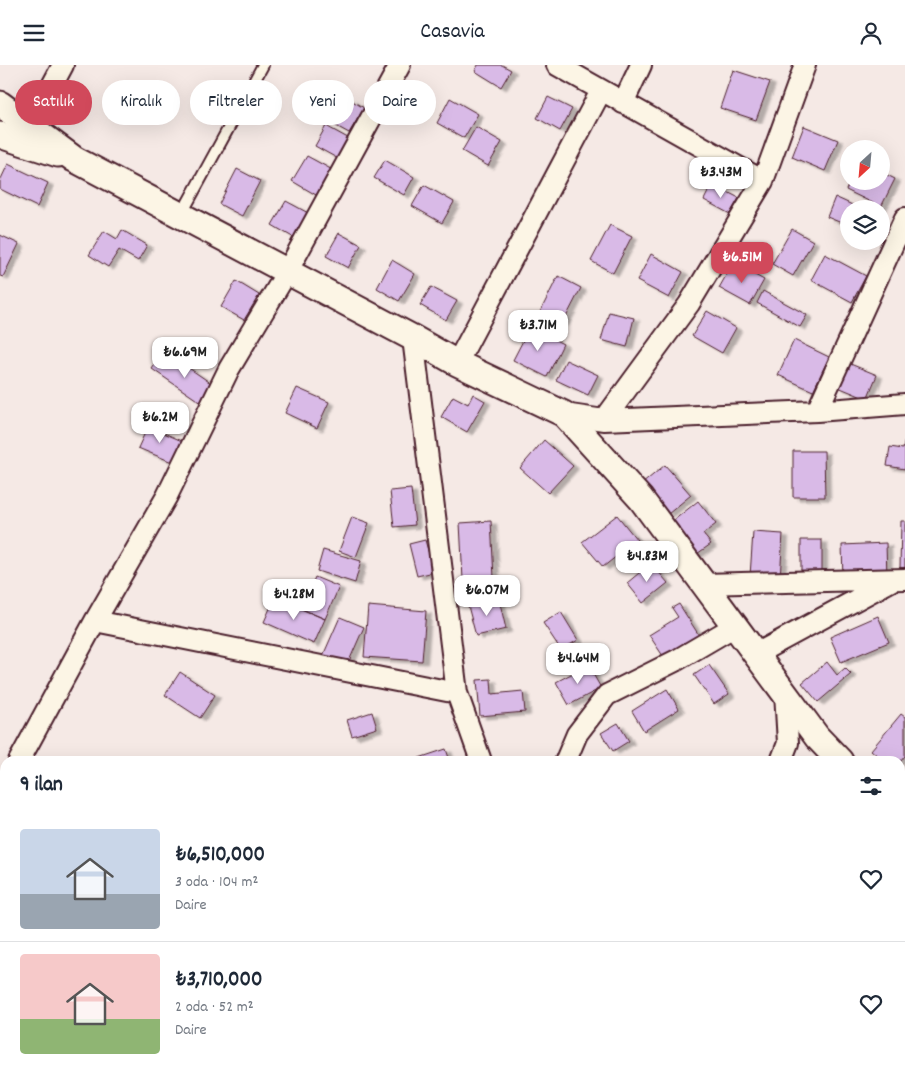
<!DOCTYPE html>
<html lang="tr">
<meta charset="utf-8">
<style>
:root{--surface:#fff;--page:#f6f6f7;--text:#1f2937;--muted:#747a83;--line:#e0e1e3;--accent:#d1495b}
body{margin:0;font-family:Dekko,sans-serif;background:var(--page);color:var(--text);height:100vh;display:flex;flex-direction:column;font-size:19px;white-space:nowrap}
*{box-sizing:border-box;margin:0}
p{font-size:16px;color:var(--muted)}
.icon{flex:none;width:28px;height:28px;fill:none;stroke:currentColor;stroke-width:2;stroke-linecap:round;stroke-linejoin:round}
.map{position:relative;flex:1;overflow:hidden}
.side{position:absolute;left:0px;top:691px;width:905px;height:321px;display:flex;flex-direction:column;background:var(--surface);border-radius:15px 15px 0 0;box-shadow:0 5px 20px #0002}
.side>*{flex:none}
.top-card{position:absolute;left:15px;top:15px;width:500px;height:45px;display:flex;gap:10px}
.needle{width:32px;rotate:206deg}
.controls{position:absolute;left:840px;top:75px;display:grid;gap:10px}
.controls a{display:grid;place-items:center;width:50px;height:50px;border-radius:50%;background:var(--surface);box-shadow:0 5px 20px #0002;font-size:25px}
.price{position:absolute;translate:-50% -42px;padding:0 11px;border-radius:10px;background:#fff;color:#222;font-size:16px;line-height:32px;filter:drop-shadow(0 1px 2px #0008)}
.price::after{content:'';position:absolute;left:50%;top:30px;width:15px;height:11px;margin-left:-8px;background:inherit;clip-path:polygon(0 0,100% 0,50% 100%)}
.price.selected{background:var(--accent);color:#fff}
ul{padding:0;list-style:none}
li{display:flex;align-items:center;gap:15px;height:125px;padding:0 20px}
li+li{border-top:1px solid var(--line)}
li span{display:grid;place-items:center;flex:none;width:140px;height:100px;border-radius:5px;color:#555}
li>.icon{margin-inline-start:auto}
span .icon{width:60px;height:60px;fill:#fffc;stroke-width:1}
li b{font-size:21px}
h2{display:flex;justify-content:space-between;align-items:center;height:60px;padding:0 20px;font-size:21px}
.chip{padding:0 18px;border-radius:22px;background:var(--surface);box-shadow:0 5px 20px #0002;font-size:18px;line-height:45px}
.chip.selected{background:var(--accent);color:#fff}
header{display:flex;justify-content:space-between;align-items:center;height:65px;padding:0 20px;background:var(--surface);font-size:22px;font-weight:600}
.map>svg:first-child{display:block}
.building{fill:#d9bae7;stroke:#4a1f2b;filter:url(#shadow)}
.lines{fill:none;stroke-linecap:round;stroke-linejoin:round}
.service-casing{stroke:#4a1f2b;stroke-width:14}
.minor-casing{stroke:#4a1f2b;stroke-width:24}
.tertiary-casing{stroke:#4a1f2b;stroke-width:29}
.service{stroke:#fcf5e5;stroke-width:10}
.minor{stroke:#fcf5e5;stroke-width:20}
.tertiary{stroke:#fcf5e5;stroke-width:25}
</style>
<header><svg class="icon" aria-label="menu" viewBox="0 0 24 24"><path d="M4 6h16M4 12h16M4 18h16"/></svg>Casavia<svg class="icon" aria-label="person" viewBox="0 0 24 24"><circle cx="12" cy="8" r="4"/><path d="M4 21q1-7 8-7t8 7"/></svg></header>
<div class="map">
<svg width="905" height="1012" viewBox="0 0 905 1012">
<defs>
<filter id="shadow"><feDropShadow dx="5.5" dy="3" stdDeviation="1" flood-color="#0004"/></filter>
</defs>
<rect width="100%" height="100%" fill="#f5e9e5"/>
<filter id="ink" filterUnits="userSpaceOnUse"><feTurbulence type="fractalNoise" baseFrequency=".02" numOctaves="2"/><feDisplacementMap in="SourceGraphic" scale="10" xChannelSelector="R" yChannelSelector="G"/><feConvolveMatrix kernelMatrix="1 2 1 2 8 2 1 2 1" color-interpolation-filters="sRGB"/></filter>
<g filter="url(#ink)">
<!-- building -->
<path class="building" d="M478,0h24l9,5 -10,17 -26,-16z
M733,5l37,12 -14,38 -36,-12z
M344,31l20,12 -15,25 -20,-11z
M548,32l24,12 -12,22 -23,-13z
M450,33l28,16 -14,24 -27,-15z
M326,61l29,16 -11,20 -29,-16z
M804,61l34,14 -13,31 -33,-14z
M476,62l26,15 -14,24 -26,-15z
M307,91l31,17 -15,26 -31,-18z
M385,95l29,17 -10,18 -30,-17z
M8,99l40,19 -11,24 -37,-18v-8z
M237,104l23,12 -18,35 -23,-12z
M881,107l14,7 -14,28 -35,-17 4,-9h31z
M712,119l27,14 -9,16 -26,-14z
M424,120l30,17 -12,21 -30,-17z
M835,132l26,12h-12v17l-22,-9z
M286,136l24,13 -14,25 -24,-14z
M610,160l22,11 -19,37 -22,-12z
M792,164l21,12 -20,35 -21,-12z
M122,165l25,15 -9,16 -19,-11 -11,17 -19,-12 15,-24 13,8z
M339,168l22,12 -13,23 -22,-12z
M0,170l19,9 -16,33 -3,-1z
M651,189l32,18 -14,26 -32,-17z
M825,189l41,22 -14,26 -41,-22z
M392,195l23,14 -16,27 -22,-13z
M733,198l31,17 -14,25 -31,-17z
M558,211l23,12 -18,35 -23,-11z
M236,216l23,14 -15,25 -23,-13z
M431,222l26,14 -11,19 -26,-15z
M763,226l44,24 -7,12 -43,-24z
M707,246l29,17 -14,25 -30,-17z
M609,247l25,6 -7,29 -26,-7z
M530,262l33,17 -16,33 -34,-17z
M794,275l35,17 -16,34 -35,-16z
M164,286l54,37 -12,18 -54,-37z
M566,295l32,15 -10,20 -32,-15z
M848,298l29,12 -10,24 -29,-12z
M297,323l32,14 -12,26 -32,-15z
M473,329l12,7 -18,31 -26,-15 12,-21 15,8z
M148,361l34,15 -10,21 -34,-14z
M905,373v31l-18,-3 3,-19 13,2z
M544,375l29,26 -25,27 -28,-25z
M793,386h31l1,46h-32z
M665,400l26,30 -23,19 -26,-30z
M411,424l4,36 -21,2 -4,-36z
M698,436l18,23 -13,10 8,10 -17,12 -25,-32z
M617,450l20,25 -34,27 -21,-25z
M352,452l17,6 -13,34 -17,-6z
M491,456l3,57 -31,2 -3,-57z
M901,456h4v47h-5z
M753,467l30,2 -3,44 -30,-2z
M425,475l9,32 -17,4 -8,-32z
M801,475h21v37l-21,-1z
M886,478l1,35 -44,1 -1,-34z
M323,485l38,11 -6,22 -38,-12z
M651,498l17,20 -25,20 -16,-20z
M315,512l24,10 -14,32 -24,-10z
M275,532l50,22 -11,25 -50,-22z
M499,534l7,30 -30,7 -8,-30z
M679,539l23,36 -35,22 -18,-27 29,-18 -6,-9z
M368,541l58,5 -4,50 -58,-4z
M561,547l17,28 -17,10 -18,-27z
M878,551l11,26 -48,20 -11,-25z
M340,552l24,10 -18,41 -24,-10z
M827,597l10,13 8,-7 6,6 -33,28 -16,-19z
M588,600l13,23 -32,17 -13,-23z
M709,600l20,29 -15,10 -20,-29z
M180,607l35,23 -15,23 -35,-23z
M491,614l1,15 31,-3 2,21 -45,4 -3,-36z
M667,624l12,20 -35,22 -12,-20z
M372,647l5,16 -25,8 -5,-16z
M901,649l4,3v39l-5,6 -16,-1 -13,-11z
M618,658l11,18 -16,10 -12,-18z
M446,684l4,12h-29l-2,-3z
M900,793l5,4v10l-5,6z
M900,839l5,3v31l-4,7z
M900,969l5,3v22l-5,-3z
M900,1002l5,2 -4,8 -26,-1 1,-3h24z
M445,1008h11l3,4h-21z
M512,1008h30l-7,4h-20z
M591,1008h9l8,4h-20z
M718,1008h30l7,4h-30z"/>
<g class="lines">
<!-- service casing -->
<g class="service-casing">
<path id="service" d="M181,150l82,-150"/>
</g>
<!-- minor casing -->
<g class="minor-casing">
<path id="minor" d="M557,0l206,116
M623,38l18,-38
M31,60l32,-60
M413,273l44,355 24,68
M457,298l144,-272
M817,346l88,-193
M564,349l40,6 213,-9 88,-7
M604,355l85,-116 74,-123 42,-116
M703,519l202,-5
M95,556l362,72
M756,589l135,-73
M19,696l76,-140 72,-125 62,-127 58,-97 113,-207
M568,696l-2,-1 11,-26 30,-39 70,-35 58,-34
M781,696l7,-18 -3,-50
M0,731l5,-9
M900,940l5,-7
M571,1008l2,4
M843,1008l3,4
M369,1012l8,-4
M824,1012l4,-4"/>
</g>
<!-- tertiary casing -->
<g class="tertiary-casing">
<path id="tertiary" d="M0,39l74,55 339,179 44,25 107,51 77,85 176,238 23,24
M0,70l58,19
M900,760l5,5"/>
</g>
<!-- service -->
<use href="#service" class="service"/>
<!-- minor -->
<use href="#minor" class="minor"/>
<!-- tertiary -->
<use href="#tertiary" class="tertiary"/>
</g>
</g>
</svg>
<div class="controls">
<a><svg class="needle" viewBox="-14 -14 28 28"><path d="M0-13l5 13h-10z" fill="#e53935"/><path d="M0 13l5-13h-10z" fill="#747a83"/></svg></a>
<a><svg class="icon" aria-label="layers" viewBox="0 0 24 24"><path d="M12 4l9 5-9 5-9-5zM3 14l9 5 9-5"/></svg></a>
</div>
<b class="price" style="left:721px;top:134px">₺3.43M</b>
<b class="price selected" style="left:742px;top:219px">₺6.51M</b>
<b class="price" style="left:538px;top:287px">₺3.71M</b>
<b class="price" style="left:185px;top:314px">₺6.69M</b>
<b class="price" style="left:160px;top:379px">₺6.2M</b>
<b class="price" style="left:647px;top:518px">₺4.83M</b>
<b class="price" style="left:487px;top:552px">₺6.07M</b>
<b class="price" style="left:294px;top:556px">₺4.28M</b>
<b class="price" style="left:578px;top:620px">₺4.64M</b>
<div class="top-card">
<a class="chip selected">Satılık</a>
<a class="chip">Kiralık</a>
<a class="chip">Filtreler</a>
<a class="chip">Yeni</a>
<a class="chip">Daire</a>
</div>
<section class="side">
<h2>9 ilan<svg class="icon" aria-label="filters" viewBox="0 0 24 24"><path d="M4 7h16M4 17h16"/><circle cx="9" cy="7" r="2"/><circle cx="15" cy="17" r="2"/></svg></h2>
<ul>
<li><span style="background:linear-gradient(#c9d6e8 65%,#9aa5b1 0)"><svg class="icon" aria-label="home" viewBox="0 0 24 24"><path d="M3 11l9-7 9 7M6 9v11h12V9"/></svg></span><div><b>₺6,510,000</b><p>3 oda · 104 m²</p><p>Daire</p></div><svg class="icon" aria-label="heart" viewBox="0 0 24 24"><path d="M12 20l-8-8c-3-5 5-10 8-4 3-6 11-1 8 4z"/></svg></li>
<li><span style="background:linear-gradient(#f6c9c9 65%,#8fb573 0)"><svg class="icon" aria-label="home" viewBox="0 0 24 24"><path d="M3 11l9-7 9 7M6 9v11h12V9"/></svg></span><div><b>₺3,710,000</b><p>2 oda · 52 m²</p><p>Daire</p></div><svg class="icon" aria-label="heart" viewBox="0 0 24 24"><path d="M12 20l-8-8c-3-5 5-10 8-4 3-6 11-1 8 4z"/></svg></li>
</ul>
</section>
</div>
